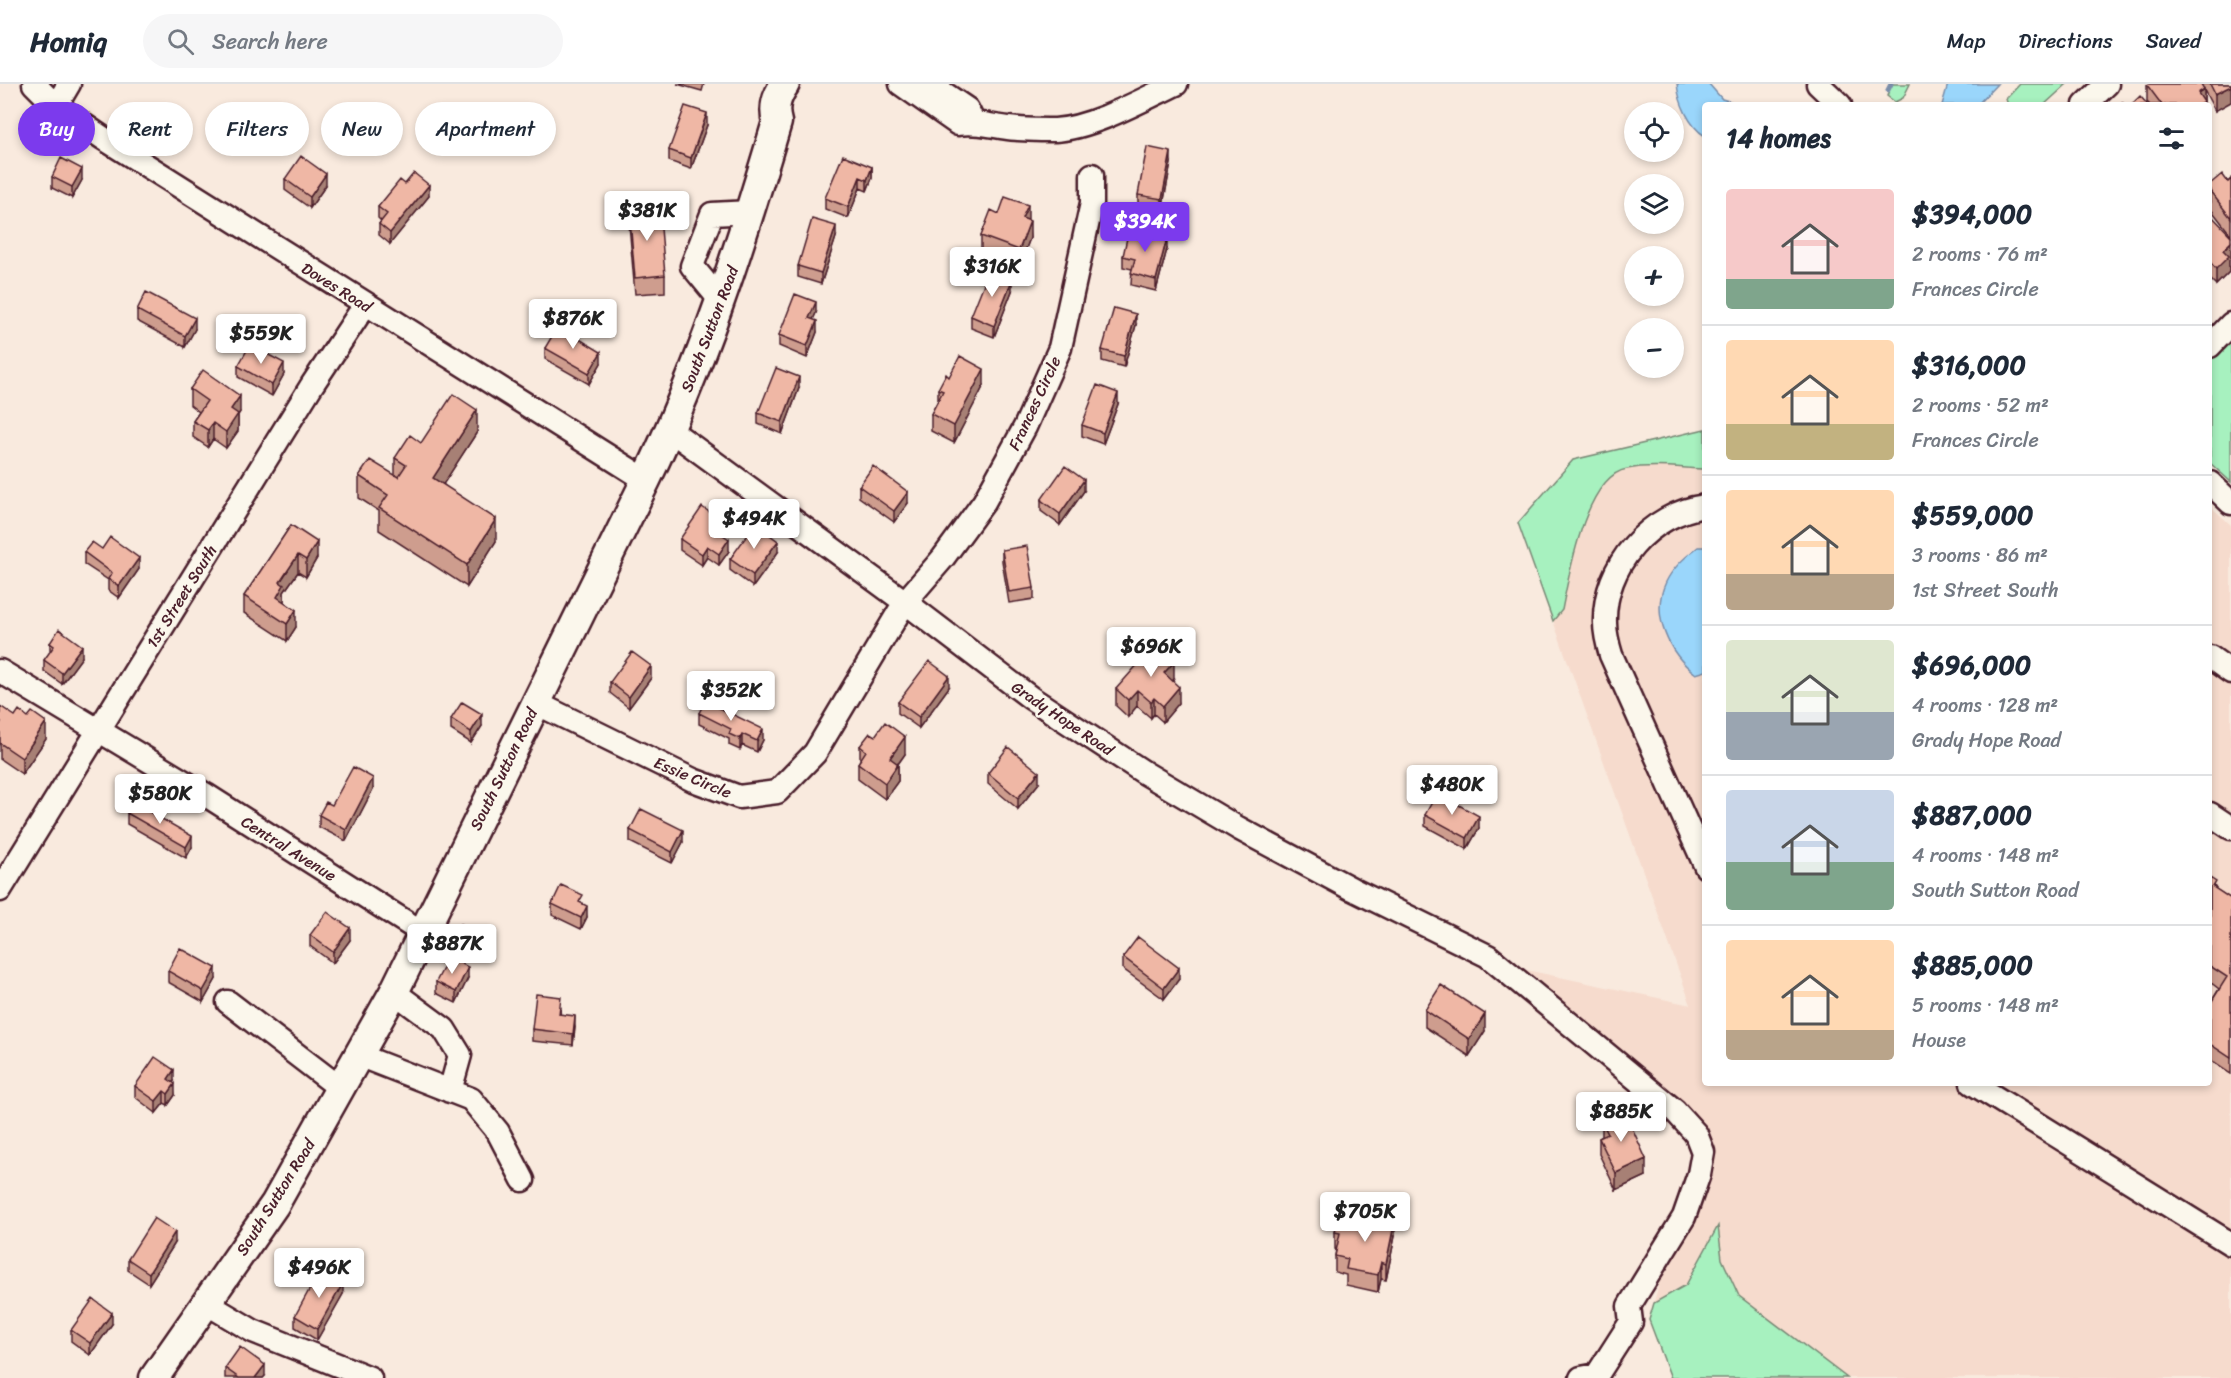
<!DOCTYPE html>
<meta charset="utf-8">
<style>
:root{--surface:#fff;--page:#f6f6f7;--text:#1f2937;--muted:#747a83;--line:#e0e1e3;--accent:#7c3aed}
body{margin:0;font-family:Sriracha,sans-serif;background:var(--page);color:var(--text);height:100vh;display:flex;flex-direction:column;font-size:22px;white-space:nowrap}
*{box-sizing:border-box;margin:0}
p{font-size:20px;color:var(--muted)}
.icon{flex:none;width:33px;height:33px;fill:none;stroke:currentColor;stroke-width:2;stroke-linecap:round;stroke-linejoin:round}
.map{position:relative;flex:1;overflow:hidden}
.panel{position:absolute;left:1702px;top:18px;width:510px;height:984px;display:flex;flex-direction:column;background:var(--surface);border-radius:6px;box-shadow:0 3px 9px #0003}
.panel>*{flex:none}
.guide{position:absolute;left:18px;top:18px;width:570px;height:54px;display:flex;gap:12px}
.fabs{position:absolute;left:1624px;top:18px;display:grid;gap:12px}
.fabs a{display:grid;place-items:center;width:60px;height:60px;border-radius:50%;background:var(--surface);box-shadow:0 3px 9px #0003;font-size:30px}
.price{position:absolute;translate:-50% -51px;padding:0 14px;border-radius:6px;background:#fff;color:#222;font-size:20px;line-height:39px;filter:drop-shadow(0 2px 3px #0008)}
.price::after{content:'';position:absolute;left:50%;top:36px;width:18px;height:14px;margin-left:-9px;background:inherit;clip-path:polygon(0 0,100% 0,50% 100%)}
.price.on{background:var(--accent);color:#fff}
ul{padding:0;list-style:none}
li{display:flex;align-items:center;gap:18px;height:150px;padding:0 24px}
li+li{border-top:2px solid var(--line)}
li span{display:grid;place-items:center;flex:none;width:168px;height:120px;border-radius:6px;color:#555}
li>.icon{margin-inline-start:auto}
span .icon{width:72px;height:72px;fill:#fffc;stroke-width:1}
li b{font-size:26px}
h2{display:flex;justify-content:space-between;align-items:center;height:72px;padding:0 24px;font-size:26px}
.chip{padding:0 21px;border-radius:27px;background:var(--surface);box-shadow:0 3px 9px #0003;font-size:21px;line-height:54px}
.chip.on{background:var(--accent);color:#fff}
header{display:flex;align-items:center;gap:36px;box-sizing:border-box;height:84px;padding:0 30px;background:var(--surface);border-bottom:2px solid var(--line)}
header strong{font-size:28px}
nav{display:flex;gap:33px;margin-inline-start:auto;font-size:21px}
.search{width:420px;height:54px;background:var(--page);display:flex;align-items:center;gap:15px;box-sizing:border-box;padding:0 21px;border-radius:33px;color:var(--muted);font-size:22px}
.map>svg:first-child{display:block}
.built{fill:#f6dbcd}
.green{fill:#a7f1bf;stroke:#788875;stroke-width:1.5}
.water{fill:#9ad6fb;stroke:#7a8da8;stroke-width:1.5}
.lines{fill:none;stroke-linecap:round;stroke-linejoin:round}
.stream{stroke:#7a8da8;stroke-width:5}
.minor-casing{stroke:#4a1f2b;stroke-width:27}
.major-casing{stroke:#4a1f2b;stroke-width:33}
.minor{stroke:#fbf7ec;stroke-width:22}
.major{stroke:#fbf7ec;stroke-width:28}
.wall{fill:#ce9d8e;stroke:#4a1f2b;stroke-width:1.5}
.shaded-wall{fill:#a78074;stroke:#4a1f2b;stroke-width:1.5}
.building{fill:#efb7a5;stroke:#4a1f2b;stroke-width:1.5}
.labels{text-anchor:middle;stroke-width:5;stroke-linejoin:round;paint-order:stroke}
.street-label{font-size:16px;fill:#4a1f2b;stroke:#fbf7ec}
</style>
<header>
<strong>Homiq</strong>
<div class="search"><svg class="icon" aria-label="search" viewBox="0 0 24 24"><circle cx="10" cy="10" r="6"/><path d="M15 15l6 6"/></svg>Search here</div>
<nav><a>Map</a><a>Directions</a><a>Saved</a></nav>
</header>
<div class="map">
<svg width="2231" height="1294" viewBox="0 0 2231 1294">
<rect width="100%" height="100%" fill="#f9eade"/>
<filter id="ink" filterUnits="userSpaceOnUse"><feTurbulence type="fractalNoise" baseFrequency=".0167" numOctaves="2"/><feDisplacementMap in="SourceGraphic" scale="12" xChannelSelector="R" yChannelSelector="G"/><feConvolveMatrix kernelMatrix="1 2 1 2 8 2 1 2 1" color-interpolation-filters="sRGB"/></filter>
<g filter="url(#ink)">
<!-- built -->
<path class="built" d="M1705,345l1,654h504v-577l21,19v853h-531l-51,-58 53,-192 -199,-163 188,40 -173,-482 55,-63z"/>
<!-- green -->
<path class="green" d="M1891,0h19l-7,14 -8,4 -8,-6z
M2020,0h47l-23,21h-36l-2,-6z
M2231,254v144l-21,-19v-103z
M1705,345v40c-25,-1 -53,-5 -78,0 -42,7 -58,107 -65,141l-9,11 -35,-98 55,-63z
M1718,1142l4,33 17,37 108,82h-176l-22,-58 5,-17 32,-18z"/>
<!-- water -->
<path class="water" d="M1677,0h32l13,15 21,6h-37l-1,31c-16,-10 -26,-33 -28,-52z
M1948,0h49l-20,21h-35z
M1698,463h7l1,124 -10,3c-27,-20 -46,-59 -30,-92 7,-15 20,-26 32,-35z"/>
<g class="lines">
<!-- stream -->
<path class="stream" d="M1888,6l3,-6"/>
<!-- minor casing -->
<g class="minor-casing">
<path id="minor" d="M34,0l22,22 47,32 543,342
M901,0l57,40c18,-3 32,2 50,4 15,2 31,2 47,2 37,-2 87,-30 121,-46
M930,0l37,25 6,12
M1818,0l22,21
M2085,21l22,-21
M56,22l13,-22
M720,216l-28,-34 20,-52 38,-2
M2210,262l21,-22
M670,346l235,172 126,96 114,75 93,55 114,61 136,67 187,155 21,23 7,18 -4,22 -15,43 -55,89 2,16 -34,53 -16,3
M2210,399l21,20
M1706,422c-56,7 -103,60 -101,117 0,11 3,22 6,32l95,212
M2210,573l21,15
M0,587l206,124 217,138
M536,619l157,77 46,17 38,-5 38,-39 90,-151 38,-44 41,-56 41,-75 35,-79 32,-145v-28
M2210,730l21,14
M0,806l312,-505 53,-80
M394,908l50,37 16,26 -10,36
M228,918l112,86
M358,971l113,44 27,33 25,48
M1972,999l259,161
M206,1219l47,28 117,47"/>
</g>
<!-- major casing -->
<g class="major-casing">
<path id="major" d="M154,1294l121,-174 119,-212 252,-512c56,-115 95,-236 131,-358 -4,-14 -1,-25 8,-38"/>
</g>
<!-- minor -->
<use href="#minor" class="minor"/>
<!-- major -->
<use href="#major" class="major"/>
</g>
<!-- wall -->
<path class="wall" d="M677,0h27l-2,7z
M2201,0h30l-16,27 -11,-21v15h-54l-3,-3v-17z
M707,41l-16,44 -22,-8v-11z
M1171,79l-9,47 -24,-4v-11z
M872,83v11l-5,13 -7,-3 -12,30 -23,-9v-11z
M52,93l30,3 -10,18 -20,-10z
M285,95l41,6 -16,23 -25,-18z
M2231,95v56l-21,-27v-24l18,-2z
M405,100l24,12 -39,48 -11,-9v-11l2,-3 -3,-3v-11z
M629,124l36,67v17l-30,2 -6,-70z
M999,130l29,6 2,18 -11,29 -38,-15v-16z
M2210,130l19,46v12l-13,13 -6,-6z
M836,153l-15,47 -23,-7v-11z
M1167,165l-11,42 -25,-6 1,-16 -9,-2v-11z
M1012,207l-18,46 -23,-9v-12z
M137,226l58,19 -10,18 -48,-26z
M816,229l-3,6 4,13 -10,26 -28,-12v-11z
M1136,241l-12,42 -22,-6v-11z
M545,264l56,15 -12,21 -44,-25z
M238,282l46,8 -12,22 -34,-19z
M949,293l35,8 -30,58 -23,-12v-17l7,-14v-11z
M799,304l-17,46 -24,-10v-11z
M190,305l50,23 -2,3v16l-12,17 -13,-9 -5,8 -15,-10v-16l6,-9 -9,-7z
M1118,320l-15,40 -21,-8v-11z
M477,348l-34,52 53,57 -29,46 -88,-57v-19l-20,-13v-22h36v-18l26,-15z
M859,402l49,17 -14,19 -35,-25z
M1084,407l-24,34 -19,-14v-11z
M291,441l26,33 -11,19 -8,-5 -14,20v10l12,25 -9,14 -43,-28v-17z
M721,448l-1,1 9,18 -10,14 -12,-8 -5,8 -22,-15v-11z
M102,465l37,20 -20,29 -11,-8v-10l-24,-16v-12z
M1002,466l32,38v11l-25,4 -7,-42z
M778,468l-25,35 -23,-17v-11z
M50,559l32,14 -20,27 -18,-13v-11l6,-8z
M651,594l-22,30 -19,-15v-11z
M1174,595l-1,1 6,23 -16,19 -9,-8 -3,4 -14,-12 -9,11 -12,-11v-17z
M949,603l-30,41 -21,-15v-11z
M0,622l46,33 -24,35 -22,-15z
M699,629l64,27 -6,12 -15,-7 -2,5 -11,-5v-6l-30,-15z
M451,635l31,7 -11,17 -20,-13z
M860,662l45,8 -7,10v17l-13,18 -27,-20v-16l2,-3z
M988,689l51,10 -21,26 -30,-25z
M373,705l-27,52 -27,-14v-12l13,-10z
M127,729l65,34 -6,11 -59,-34z
M1425,731l54,13 -12,21 -42,-23z
M630,746l53,12 -11,21 -42,-21z
M2210,794l6,11 15,10v175l-21,-14v-56l9,-15 -9,-7z
M583,819l4,14 -6,12 -29,-14v-11z
M310,851l40,5 -17,23 -23,-17z
M456,854l30,6 -5,14 -25,-9z
M1123,873l56,22 -15,20 -41,-30z
M168,887l48,8 -13,23 -35,-20z
M468,894l-12,25 -20,-10v-11z
M561,924l-1,7 15,12 -2,18 -41,-4v-12z
M1425,926l60,21 -16,25 -44,-29z
M174,997l-1,2 2,12 -7,10 -4,-2 -8,10 -21,-16v-11z
M1602,1038l44,54 -30,14 -17,-36v-16l3,-2z
M1335,1148l60,4 -9,44 -5,-1 -3,13 -32,-7v-10l-11,-3v-16l1,-7h-1z
M175,1159l-26,41 -21,-14v-11z
M343,1210l-26,46 -22,-13v-11z
M112,1240l-22,31 -19,-14v-11z
M225,1284l40,8 -2,2h-38z"/>
<!-- shaded-wall -->
<path class="shaded-wall" d="M2231,2v16l-16,9v-17z
M2204,5v16h-6v-12z
M707,29v12l-16,44v-11z
M1171,68v11l-9,47v-11z
M872,83v11l-5,13v-11z
M82,85v11l-10,18v-11z
M326,90v11l-16,23v-11z
M860,93v11l-12,30v-11z
M429,101v11l-39,48v-11z
M1028,121v17l-6,-4z
M1030,137v17l-11,29v-17z
M836,142v11l-15,47v-11z
M1167,154v11l-11,42v-11z
M2231,158v17l-2,1v12l-13,13v-16l7,-19z
M1012,196v11l-18,46v-11z
M816,218v11l-7,16v-11z
M1136,230v11l-12,42v-11z
M195,234v11l-10,18v-11z
M817,237v11l-10,26v-12z
M601,268v11l-12,21v-11z
M284,279v11l-12,22v-11z
M984,285v16l-30,58v-17z
M799,293v11l-17,46v-12z
M1118,309v11l-15,40v-11z
M240,312v16l-2,3v16l-12,17v-16l5,-23z
M477,326v22l-44,68v-22z
M213,339v16l-5,8v-17z
M1084,396v11l-24,34v-11z
M908,408v11l-14,19v-11z
M496,435v22l-29,46v-22z
M721,436v12l-7,8v-11z
M729,455v12l-10,14v-11z
M778,457v11l-25,35v-12z
M317,458v16l-11,19v-17z
M707,462v11l-5,8v-11z
M298,471v17l-14,20v10l-7,12v-17l3,-15z
M139,474v11l-20,29v-12z
M296,526v17l-9,14v-17z
M82,562v11l-20,27v-11z
M1174,578v17l-10,11v-17z
M651,582v12l-22,30v-11z
M949,592v11l-30,41v-11z
M1179,603v16l-16,19v-16z
M1137,606v16l-9,11v-17z
M1154,614v16l-3,4v-16z
M482,630v12l-11,17v-11z
M46,638v17l-24,35v-16z
M763,645v11l-6,12v-11z
M742,650v11l-2,5v-11z
M905,653v17l-15,21v-17z
M898,680v17l-13,18v-16z
M1039,688v11l-21,26v-11z
M373,694v11l-27,52v-11z
M1479,732v12l-12,21v-11z
M683,746v12l-11,21v-11z
M192,752v11l-6,11v-11z
M587,822v11l-6,12v-11z
M350,844v12l-17,23v-11z
M486,849v11l-5,14v-11z
M468,883v11l-12,25v-11z
M216,884v11l-13,23v-11z
M1179,884v11l-15,20v-11z
M1485,930v17l-16,25v-17z
M575,932v11l-2,18v-11z
M174,986v11l-6,9v-11z
M175,1000v11l-7,10v-11z
M164,1007v12l-8,10v-12z
M1646,1075v17l-30,14v-17z
M1395,1136v16l-9,44v-16z
M175,1148v11l-26,41v-11z
M1381,1178v17l-3,13v-17z
M343,1199v11l-26,46v-11z
M112,1229v11l-22,31v-12z
M265,1281v11l-2,2h-8z"/>
<!-- building -->
<path class="building" d="M2149,0h52l3,5 -6,4 6,9 -5,3h-37l-15,-20z
M2210,0h21v2l-16,8z
M2140,12l8,9h-17z
M2122,18l3,3h-7z
M685,22l22,7 -16,45 -22,-8z
M1147,63l24,5 -9,47 -24,-4z
M843,71l29,12 -5,13 -7,-3 -12,30 -23,-9z
M301,72l25,18 -16,23 -25,-18z
M61,74l21,11 -10,18 -20,-10z
M414,89l15,12 -39,48 -11,-9 8,-10 -9,-7 22,-27 5,4z
M2222,90l6,8 3,-3v39l-21,-27v-7z
M1005,113l23,8 -6,13 8,3 -11,29 -38,-14 10,-26 8,4z
M659,121l6,70 -30,3 -6,-70z
M2210,130l21,22v6l-8,8 6,6 -13,13 -6,-7z
M812,135l24,7 -15,47 -23,-7z
M1129,145l38,9 -11,42 -25,-7 4,-14 -12,-3z
M989,187l23,9 -18,46 -23,-10z
M146,208l49,26 -10,18 -48,-26z
M795,210l21,8 -7,16 8,3 -10,25 -28,-11z
M1114,224l22,6 -12,42 -22,-6z
M558,242l43,26 -12,21 -44,-25z
M250,261l34,18 -12,22 -34,-19z
M960,272l24,13 -30,57 -23,-12 12,-23 -5,-2 8,-15 3,3z
M776,284l23,9 -17,45 -24,-9z
M203,286l37,26 -9,13 7,5 -12,18 -13,-9 -5,7 -15,-9 14,-20 -17,-12z
M1097,301l21,8 -15,40 -21,-8z
M453,310l24,16 -44,68 63,41 -29,46 -88,-57 9,-13 -29,-19 11,-16 28,17 8,-12 -11,-7 15,-23 11,8z
M873,382l35,26 -14,19 -35,-25z
M1065,382l19,14 -24,34 -19,-14z
M702,423l19,13 -7,9 15,10 -10,15 -12,-8 -5,8 -22,-15z
M755,440l23,17 -25,34 -23,-16z
M291,441l26,17 -11,18 -8,-5 -18,27 4,3 -7,12 19,13 -9,14 -43,-28z
M110,453l29,21 -20,28 -11,-7 4,-6 -28,-21 8,-10 10,7z
M1027,462l7,42 -25,4 -7,-42z
M59,545l23,17 -20,27 -18,-13 10,-14 -4,-3z
M1155,561l19,17 -10,11 15,14 -16,19 -9,-8 -3,4 -14,-12 -9,10 -12,-11z
M632,568l19,14 -22,31 -19,-15z
M929,577l20,15 -30,41 -21,-15z
M705,617l58,28 -6,12 -15,-7 -2,5 -11,-5 2,-5 -32,-16z
M462,618l20,12 -11,18 -20,-13z
M0,622l15,10 4,-6 9,7 4,-5 14,10 -24,36 -22,-15v-19l1,-2h-1z
M885,638l20,15 -15,21 8,6 -13,19 -27,-20 8,-12 -6,-5 10,-13 5,3z
M1008,663l31,25 -21,26 -30,-25z
M353,683l20,11 -27,52 -27,-15 7,-13 6,3z
M1437,709l42,23 -12,22 -42,-23z
M134,719l58,33 -6,11 -59,-34z
M641,725l42,21 -11,22 -42,-22z
M2210,794l6,4 -3,5 18,12v159l-21,-14v-40l17,-27 -17,-11z
M561,801l22,10 -4,7 8,4 -6,12 -29,-14z
M327,828l23,16 -17,24 -23,-17z
M461,840l25,9 -5,14 -25,-9z
M1138,853l41,31 -15,20 -41,-31z
M180,864l36,20 -13,23 -35,-20z
M449,873l19,10 -12,25 -20,-10z
M1441,901l44,29 -16,25 -44,-29z
M536,910l25,3 -2,17 16,2 -2,18 -41,-5z
M155,973l19,13 -6,9 7,5 -7,10 -4,-3 -8,10 -21,-15z
M1625,1028l21,47 -30,14 -17,-35 9,-4 -6,-12z
M1368,1130l27,6 -9,44 -5,-2 -3,13 -32,-6 2,-10 -13,-3 5,-23 -5,-1 3,-13 28,6z
M154,1134l21,14 -26,41 -21,-14z
M320,1186l23,13 -26,46 -22,-13z
M93,1215l19,14 -22,30 -19,-13z
M240,1263l25,18 -10,13h-16l-14,-10z"/>
</g>
<g class="labels">
<!-- street labels -->
<g class="street-label">
<text transform="translate(337 203) rotate(32)" y="6">Doves Road</text>
<text transform="translate(709 245) rotate(-69)" y="6">South Sutton Road</text>
<text transform="translate(1034 319) rotate(-65)" y="6">Frances Circle</text>
<text transform="translate(181 512) rotate(-58)" y="6">1st Street South</text>
<text transform="translate(1063 634) rotate(34)" y="6">Grady Hope Road</text>
<text transform="translate(503 685) rotate(-64)" y="6">South Sutton Road</text>
<text transform="translate(693 693) rotate(23)" y="6">Essie Circle</text>
<text transform="translate(289 764) rotate(32)" y="6">Central Avenue</text>
<text transform="translate(275 1113) rotate(-58)" y="6">South Sutton Road</text>
</g>
</g>
</svg>
<div class="fabs">
<a><svg class="icon" aria-label="locate" viewBox="0 0 24 24"><circle cx="12" cy="12" r="6"/><path d="M12 2v4M12 18v4M2 12h4M18 12h4"/></svg></a>
<a><svg class="icon" aria-label="layers" viewBox="0 0 24 24"><path d="M12 4l9 5-9 5-9-5zM3 14l9 5 9-5"/></svg></a>
<a>+</a>
<a>−</a>
</div>
<b class="price" style="left:647px;top:158px">$381K</b>
<b class="price on" style="left:1145px;top:169px">$394K</b>
<b class="price" style="left:992px;top:214px">$316K</b>
<b class="price" style="left:573px;top:266px">$876K</b>
<b class="price" style="left:261px;top:281px">$559K</b>
<b class="price" style="left:754px;top:466px">$494K</b>
<b class="price" style="left:1151px;top:594px">$696K</b>
<b class="price" style="left:731px;top:638px">$352K</b>
<b class="price" style="left:1452px;top:732px">$480K</b>
<b class="price" style="left:160px;top:741px">$580K</b>
<b class="price" style="left:452px;top:891px">$887K</b>
<b class="price" style="left:1621px;top:1059px">$885K</b>
<b class="price" style="left:1365px;top:1159px">$705K</b>
<b class="price" style="left:319px;top:1215px">$496K</b>
<div class="guide">
<a class="chip on">Buy</a>
<a class="chip">Rent</a>
<a class="chip">Filters</a>
<a class="chip">New</a>
<a class="chip">Apartment</a>
</div>
<section class="panel">
<h2>14 homes<svg class="icon" aria-label="filters" viewBox="0 0 24 24"><path d="M4 7h16M4 17h16"/><circle cx="9" cy="7" r="2"/><circle cx="15" cy="17" r="2"/></svg></h2>
<ul>
<li><span style="background:linear-gradient(#f6c9c9 75%,#7fa58c 0)"><svg class="icon" aria-label="home" viewBox="0 0 24 24"><path d="M3 11l9-7 9 7M6 9v11h12V9"/></svg></span><div><b>$394,000</b><p>2 rooms · 76 m²</p><p>Frances Circle</p></div></li>
<li><span style="background:linear-gradient(#ffd9b3 70%,#c2b280 0)"><svg class="icon" aria-label="home" viewBox="0 0 24 24"><path d="M3 11l9-7 9 7M6 9v11h12V9"/></svg></span><div><b>$316,000</b><p>2 rooms · 52 m²</p><p>Frances Circle</p></div></li>
<li><span style="background:linear-gradient(#ffd9b3 70%,#b9a48a 0)"><svg class="icon" aria-label="home" viewBox="0 0 24 24"><path d="M3 11l9-7 9 7M6 9v11h12V9"/></svg></span><div><b>$559,000</b><p>3 rooms · 86 m²</p><p>1st Street South</p></div></li>
<li><span style="background:linear-gradient(#dfe7d0 60%,#9aa5b1 0)"><svg class="icon" aria-label="home" viewBox="0 0 24 24"><path d="M3 11l9-7 9 7M6 9v11h12V9"/></svg></span><div><b>$696,000</b><p>4 rooms · 128 m²</p><p>Grady Hope Road</p></div></li>
<li><span style="background:linear-gradient(#c9d6e8 60%,#7fa58c 0)"><svg class="icon" aria-label="home" viewBox="0 0 24 24"><path d="M3 11l9-7 9 7M6 9v11h12V9"/></svg></span><div><b>$887,000</b><p>4 rooms · 148 m²</p><p>South Sutton Road</p></div></li>
<li><span style="background:linear-gradient(#ffd9b3 75%,#b9a48a 0)"><svg class="icon" aria-label="home" viewBox="0 0 24 24"><path d="M3 11l9-7 9 7M6 9v11h12V9"/></svg></span><div><b>$885,000</b><p>5 rooms · 148 m²</p><p>House</p></div></li>
</ul>
</section>
</div>
